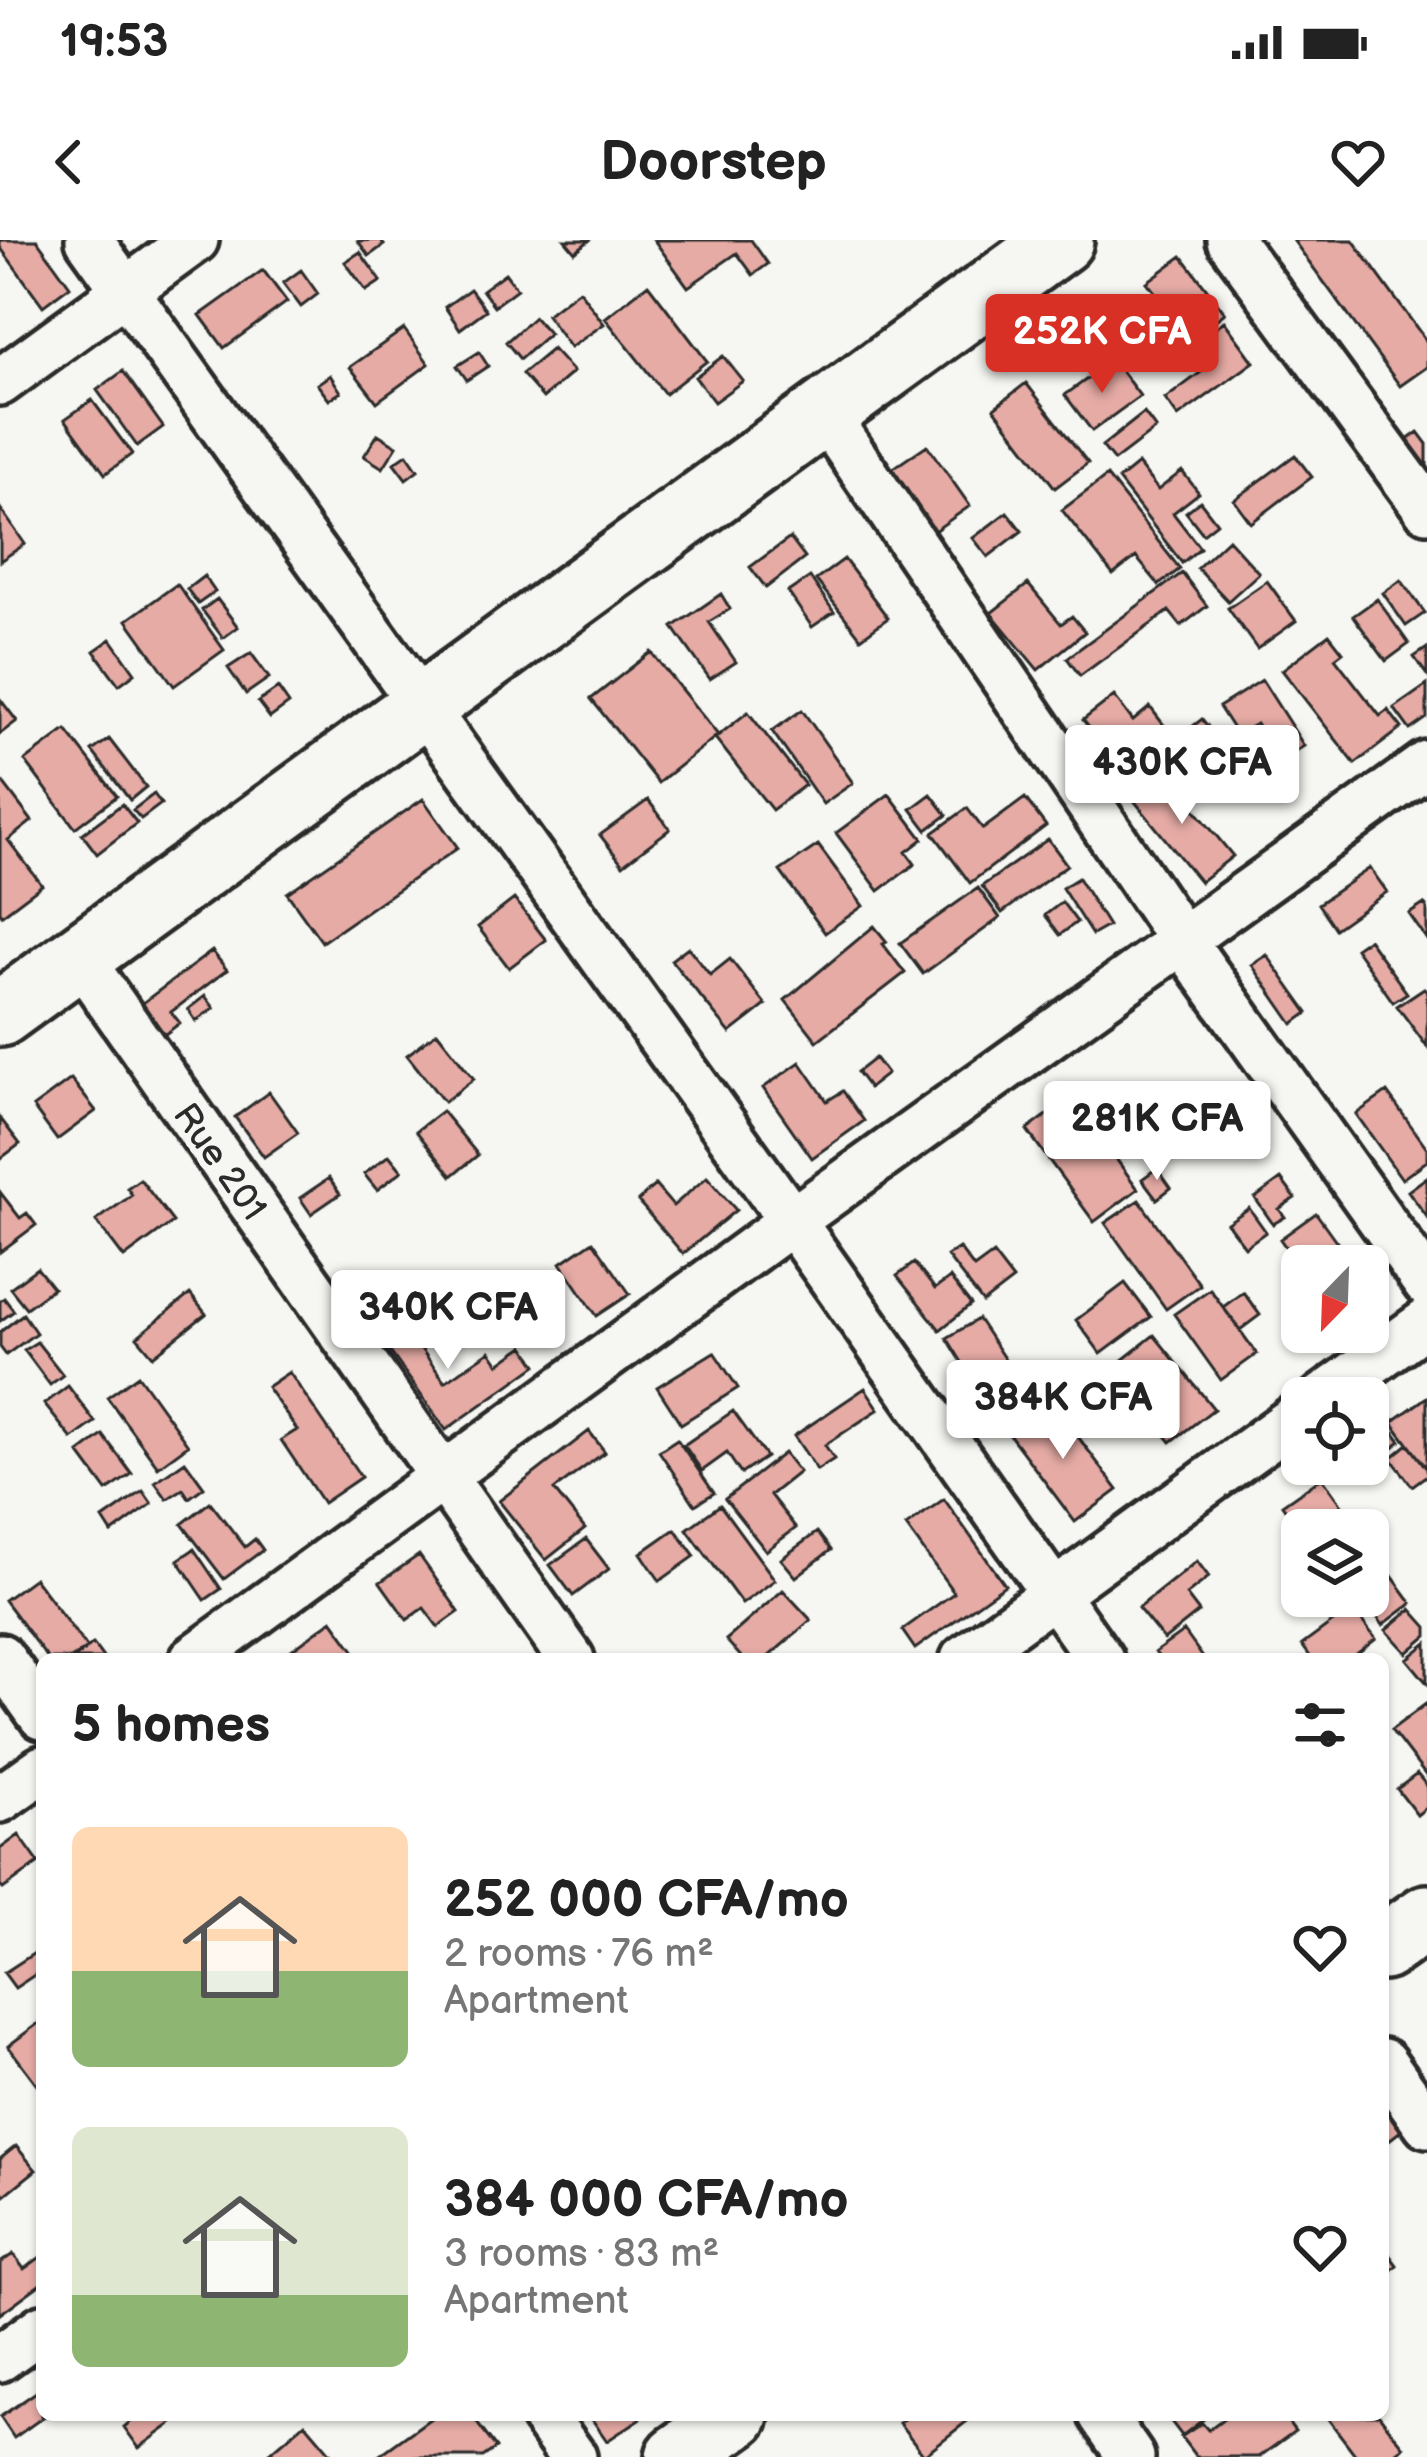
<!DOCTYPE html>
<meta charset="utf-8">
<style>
:root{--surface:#fff;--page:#f2f2f2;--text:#222;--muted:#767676;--accent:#d93025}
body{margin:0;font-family:"Balsamiq Sans",sans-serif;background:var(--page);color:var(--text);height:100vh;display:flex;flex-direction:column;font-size:45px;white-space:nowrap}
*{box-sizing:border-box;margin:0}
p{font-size:39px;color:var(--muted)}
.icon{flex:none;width:66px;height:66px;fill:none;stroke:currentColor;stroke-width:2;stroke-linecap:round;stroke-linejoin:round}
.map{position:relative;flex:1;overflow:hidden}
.side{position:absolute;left:36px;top:1413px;width:1353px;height:768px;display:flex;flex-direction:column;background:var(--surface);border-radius:18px;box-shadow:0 3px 9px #0004}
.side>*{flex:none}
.needle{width:78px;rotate:203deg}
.buttons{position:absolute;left:1281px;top:1005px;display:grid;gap:24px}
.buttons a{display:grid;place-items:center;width:108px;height:108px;border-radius:18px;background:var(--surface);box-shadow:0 3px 9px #0004;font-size:60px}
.price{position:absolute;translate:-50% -102px;padding:0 27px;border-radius:12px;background:#fff;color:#222;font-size:39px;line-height:78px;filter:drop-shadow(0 3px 6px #0008)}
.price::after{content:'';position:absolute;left:50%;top:72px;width:36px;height:27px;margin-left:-18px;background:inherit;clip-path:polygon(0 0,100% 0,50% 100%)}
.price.selected{background:var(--accent);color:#fff}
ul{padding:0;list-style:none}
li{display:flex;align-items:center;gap:36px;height:300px;padding:0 36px}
li span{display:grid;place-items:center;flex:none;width:336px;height:240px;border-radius:18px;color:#555}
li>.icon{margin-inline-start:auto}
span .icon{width:144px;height:144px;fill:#fffc;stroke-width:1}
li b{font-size:51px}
h2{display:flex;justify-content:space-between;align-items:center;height:144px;padding:0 36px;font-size:51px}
.status{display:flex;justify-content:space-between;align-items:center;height:84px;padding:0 60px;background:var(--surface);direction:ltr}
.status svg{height:33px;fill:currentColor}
header{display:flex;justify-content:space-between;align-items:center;height:156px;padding:0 36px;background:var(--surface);font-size:54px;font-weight:700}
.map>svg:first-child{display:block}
.building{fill:#e6aba5;stroke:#2b2b2b;stroke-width:3}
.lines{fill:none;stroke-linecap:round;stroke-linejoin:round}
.street-casing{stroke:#2b2b2b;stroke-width:54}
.secondary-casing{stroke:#2b2b2b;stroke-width:72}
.street{stroke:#f6f6f2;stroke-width:45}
.secondary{stroke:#f6f6f2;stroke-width:63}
.labels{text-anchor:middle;stroke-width:12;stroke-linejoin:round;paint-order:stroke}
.street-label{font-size:36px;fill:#2b2b2b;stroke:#f6f6f2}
</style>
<div class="status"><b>19:53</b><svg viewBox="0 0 49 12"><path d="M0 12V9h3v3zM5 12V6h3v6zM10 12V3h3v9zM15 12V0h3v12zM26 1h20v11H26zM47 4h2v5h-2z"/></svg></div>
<header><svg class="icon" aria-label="back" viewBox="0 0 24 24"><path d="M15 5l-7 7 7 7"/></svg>Doorstep<svg class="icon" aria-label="heart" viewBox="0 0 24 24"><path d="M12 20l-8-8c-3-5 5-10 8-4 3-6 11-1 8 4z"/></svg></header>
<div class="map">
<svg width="1427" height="2217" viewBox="0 0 1427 2217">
<rect width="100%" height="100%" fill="#f6f6f2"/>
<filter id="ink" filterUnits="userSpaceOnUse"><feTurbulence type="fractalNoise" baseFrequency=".00833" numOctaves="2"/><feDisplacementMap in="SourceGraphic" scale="24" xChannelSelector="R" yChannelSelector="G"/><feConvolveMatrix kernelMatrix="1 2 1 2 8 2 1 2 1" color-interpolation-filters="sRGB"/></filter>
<g filter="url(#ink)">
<!-- building -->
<path class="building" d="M0,0h37l33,46 -27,20 -43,-59z
M380,0l4,5 -15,11 -11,-15z
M565,0h25l-15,12z
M654,0h97l17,24 -15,11 -16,-22 -49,34z
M1293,0h60l74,102v25l-27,19z
M360,12l21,29 -15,10 -21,-29z
M1182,16l43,57 -34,26 -44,-57z
M263,30l24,32 -63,46 -24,-33z
M301,30l17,24 -17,13 -18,-24z
M505,33l12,16 -23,17 -12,-16z
M648,44l59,77 -42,33 -60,-76z
M470,49l16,21 -26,19 -15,-22z
M579,50l25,34 -34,24 -24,-33z
M534,77l15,17 -29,25 -14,-17z
M1224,81l30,41 -76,55 -13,-18 39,-29 -16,-22z
M404,89l25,35 -52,38 -27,-35z
M552,109l21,23 -30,26 -21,-24z
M479,112l9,14 -21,14 -10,-14z
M723,116l20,25 -29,21 -19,-25z
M1113,120l27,36 -48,35 -27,-36z
M123,131l40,56 -26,19 -40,-56z
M330,135l11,17 -12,8 -12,-16z
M1026,143l62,80 -33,25 -61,-80z
M92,160l40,54 -27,20 -40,-55z
M1144,173l12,16 -42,32 -12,-15z
M1418,192l9,12v59l-38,-50z
M378,194l19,12 -14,22 -19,-12z
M927,205l43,61 -40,28 -44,-61z
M407,214l11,16 -12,9 -12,-16z
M1295,215l17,22 -61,46 -17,-23z
M1138,224l20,26 24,-19 17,22 -26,20 27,35 -18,15 -64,-83z
M1107,236l73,93 -21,16 -23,-28 -23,18 -51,-65z
M1200,261l17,22 -14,11 -17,-22z
M0,268l25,36 -25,17z
M1007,272l15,19 -34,26 -15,-19z
M790,298l15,20 -39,30 -16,-21z
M1228,299l31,34 -31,28 -31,-33z
M844,319l44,59 -27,20 -45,-58z
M1182,333l25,33 -26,20 -12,-15 -89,65 -13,-18z
M204,336l11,16 -17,12 -11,-15z
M810,337l24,35 -22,15 -24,-35z
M1401,340l24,33 -19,13 -23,-33z
M1267,341l29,40 -39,28 -29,-41z
M177,344l47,66 -50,36 -47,-66z
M1028,344l33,40 11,-8 13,16 -47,38 -47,-57z
M721,354l9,15 -21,13 27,40 -26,17 -37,-52z
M217,359l21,28 -15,11 -21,-28z
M1377,359l32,45 -23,17 -33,-45z
M1329,394l14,18 -8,6 45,58 8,-6 14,18 -47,36 -73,-94z
M111,399l24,34 -16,12 -25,-34z
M1427,408v27l-13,-18z
M651,412l67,83 -60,48 -67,-84z
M251,413l18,25 -23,16 -18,-26z
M1262,440l42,66 -24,15 -24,-37 -19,11 -18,-28z
M1427,445v33l-17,12 -16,-22z
M278,448l11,16 -19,14 -12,-16z
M1114,456l19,25 17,-14 20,26 -48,37 -39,-50z
M0,459l17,22 -17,13z
M802,470l51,73 -30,21 -51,-73z
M748,472l57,73 -33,25 -57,-72z
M1202,479l14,18 -18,14 -14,-18z
M66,490l51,66 -42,32 -50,-67z
M109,499l37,48 -16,13 -38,-49z
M1257,502l19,25 -13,10 -19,-25z
M1164,532l69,84 -33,26 -68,-84z
M0,539l32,42 -24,19 34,45 -40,30 -2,-3z
M154,554l7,10 -20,15 -8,-9z
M889,554l34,45 -17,13 9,12 -36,27 -43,-58z
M931,554l16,21 -20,15 -16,-21z
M1025,558l21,28 -76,57 -37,-50 34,-25 16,21z
M423,559l35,49 -136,94 -35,-49z
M648,560l22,29 -47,36 -23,-30z
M122,564l15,19 -40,31 -15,-20z
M1048,599l19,26 -65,48 -20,-27z
M818,605l45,61 -38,27 -45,-62z
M1370,628l17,24 -52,37 -17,-25z
M1078,638l30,48 -16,9 -30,-47z
M978,648l22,30 -77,56 -23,-31z
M514,659l32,41 -37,28 -31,-41z
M1062,662l15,20 -17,13 -15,-20z
M1424,664l3,4v32l-18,-26z
M874,686l13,16 -4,2 22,29 -88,68 -32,-41z
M1368,699l39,54 -14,9 -38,-54z
M688,707l22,28 20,-16 36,46 -36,28 -59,-73z
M212,711l15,19 -56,42 9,11 -20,15 -23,-31z
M1267,715l41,58 -15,11 -41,-59z
M1424,748l3,3v56l-30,-41z
M205,756l9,12 -18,13 -8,-12z
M437,792l37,47 -30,23 -37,-47z
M875,818l12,16 -18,14 -12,-16z
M800,822l27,39 16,-10 21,30 -52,37 -49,-70z
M71,839l25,32 -39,29 -24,-33z
M269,852l29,41 -34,24 -29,-40z
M1387,852l40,56v13l-25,18 -46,-65z
M1071,857l67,92 -44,33 -67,-92z
M442,871l36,44 -26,21 -36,-45z
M1240,873l26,36 -16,11 -10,-14 -23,17 -16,-23z
M0,878l20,26 -20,15z
M389,915l13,16 -25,19 -13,-16z
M1157,928l14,20 -14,11 -15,-20z
M707,937l29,33 -53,44 -45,-53 17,-16 18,21z
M1427,937v40l-19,-26z
M329,938l11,16 -29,20 -11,-16z
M140,939l33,43 -49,36 -28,-37 36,-26 -5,-7z
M1281,939l14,19 -16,11 6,8 -12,7 -18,-26z
M0,952l20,26 7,-5 9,12 -36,27z
M1139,960l61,85 -34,24 -61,-86z
M1249,968l17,24 -21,15 -18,-24z
M1316,973l38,53h-52v4l-22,-31z
M593,1001l37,53 -33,22 -36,-53z
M959,1008l15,20 19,-14 20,26 -30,23 -36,-47z
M914,1023l21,26 15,-11 21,27 -31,25 -43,-54z
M37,1028l16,20 -27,20 -16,-20z
M432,1042l31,40 -26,21 -32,-40z
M1125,1043l26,34 -50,37 -25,-34z
M1210,1049l47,65 -36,26 -47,-66z
M1243,1052l17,23 -20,15 -17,-23z
M190,1054l16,20 -53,42 -16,-19z
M4,1058l10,13 -14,10v-20z
M388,1063l57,79 45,-31 9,13 25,-18 13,19 -91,65 -80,-112z
M23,1074l13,19 -30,22 -6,-8v-15z
M978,1079l41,62 -33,20 -39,-63z
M1154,1095l60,74 -43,33 -60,-73z
M37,1102l26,33 -13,10 -26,-35z
M714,1112l24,36 -57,36 -24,-37z
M289,1132l72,105 -38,26 -42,-63 16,-10 -30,-43z
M138,1135l50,70 -30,22 -51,-70z
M1095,1142l22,28 -20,15 -22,-28z
M68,1146l27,36 -23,17 -28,-35z
M865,1148l14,21 -54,36 9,14 -17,11 -23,-34z
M1427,1157v72l-35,-47z
M1052,1162l66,88 -43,32 -66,-88z
M733,1171l33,46 -25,17 -14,-21 -25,18 -18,-26z
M1386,1181l15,20 -24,19 -9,-11v-14z
M589,1191l16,21 -51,38 31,39 -39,31 -47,-59z
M103,1195l29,39 -25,17 -28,-38z
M677,1199l37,54 -19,12 -36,-54z
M1408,1204l19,24v7l-15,11 -21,-28z
M784,1213l15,19 -29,23 26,33 -30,23 -41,-52z
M185,1221l19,26 -15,11 -6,-9 -16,10 -12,-17z
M1322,1237l38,53h-58v3l-20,-28z
M143,1251l9,13 -40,29 -9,-14z
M944,1259l61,86 -90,64 -13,-19 52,-37 -48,-67z
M210,1262l35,45 10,-8 8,11 -39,29 -42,-55z
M720,1265l55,75 -33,24 -55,-75z
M675,1289l20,27 -35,25 -19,-28z
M817,1292l14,18 -35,27 -15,-18z
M586,1299l23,30 -36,27 -23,-31z
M1368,1301l18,24 -18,12z
M194,1309l27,40 -16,11 -27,-40z
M419,1315l40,57 -21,15 -14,-19 -17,12 -27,-38z
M1197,1321l12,16 -23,18 13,17 -35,28 -26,-32z
M1302,1328v22l-2,2 -13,-18z
M1392,1336l20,27 -29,22 -21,-27z
M34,1338l53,70 -16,11h-23l-44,-59z
M783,1350l28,30 -45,39h-23l-17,-19z
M1352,1368l24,31 -26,20h-38l-10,-14z
M1411,1369l16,18v9l-20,17 -21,-23z
M332,1380l24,33 -9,6h-68z
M1184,1391l20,28h-44l-5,-7z
M1427,1403v40l-20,-24z
M93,1404l11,15h-31z
M1427,1463v74l-36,-47z
M1417,1534l10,12v21l-10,8 -20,-26z
M19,1595l20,28 -36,26 -3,-3v-37z
M36,1712l6,9v9l-27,18 -11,-15z
M40,1782l2,2v67l-34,-45z
M1383,1866l19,24 -19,15z
M16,1906l20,24 -31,25 -5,-6v-30z
M1383,2006l14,19 -14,13z
M13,2014l11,15 18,-13v27l-42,31v-51z
M42,2148v27h4l-32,23 -14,-21z
M138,2175h46l-45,33 -15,-21z
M435,2175h36l25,33 -13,9h-106z
M589,2175h57l-39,26z
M910,2175h65l-51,40 -25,-32z
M1166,2175h43l-27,21z
M1228,2175h55l12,16 -36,26h-63l-15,-20 21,-14 6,7z
M1325,2175h54l25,32 -14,10h-33z
M305,2183l29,34h-69z"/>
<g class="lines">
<!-- street casing -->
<g class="street-casing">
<path id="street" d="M89,0l703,981 308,438
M1230,0l197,269
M0,142l195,-142
M824,173l358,527 245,344
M79,717l492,702
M1322,1158l105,-76
M0,1417l42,59
M193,1419l599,-438 635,-457
M964,1419l338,-246
M0,1559l42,-30
M1383,1822l44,62
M0,2118l42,-30
M543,2175l30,42
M1102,2175l29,42"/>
</g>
<!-- secondary casing -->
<g class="secondary-casing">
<path id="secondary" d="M0,774l1061,-774
M1383,1708l44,-31
M678,2217l59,-42"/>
</g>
<!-- street -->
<use href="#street" class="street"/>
<!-- secondary -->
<use href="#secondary" class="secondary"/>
</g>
</g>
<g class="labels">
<!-- street labels -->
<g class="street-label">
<text transform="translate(221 921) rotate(55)" y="13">Rue 201</text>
</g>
</g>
</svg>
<div class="buttons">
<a><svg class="needle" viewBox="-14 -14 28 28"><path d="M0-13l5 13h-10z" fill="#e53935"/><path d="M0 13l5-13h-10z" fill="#767676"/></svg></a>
<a><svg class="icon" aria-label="locate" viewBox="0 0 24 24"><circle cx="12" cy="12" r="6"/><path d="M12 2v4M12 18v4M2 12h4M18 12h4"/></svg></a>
<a><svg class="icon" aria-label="layers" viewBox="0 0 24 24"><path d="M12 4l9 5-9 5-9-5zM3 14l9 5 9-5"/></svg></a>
</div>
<b class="price selected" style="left:1102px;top:156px">252K CFA</b>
<b class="price" style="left:1182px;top:587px">430K CFA</b>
<b class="price" style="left:1157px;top:943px">281K CFA</b>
<b class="price" style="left:448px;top:1132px">340K CFA</b>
<b class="price" style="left:1063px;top:1222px">384K CFA</b>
<section class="side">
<h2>5 homes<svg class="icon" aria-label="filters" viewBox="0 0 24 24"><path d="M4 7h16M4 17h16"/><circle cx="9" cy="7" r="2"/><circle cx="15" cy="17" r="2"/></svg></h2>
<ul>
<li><span style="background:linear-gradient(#ffd9b3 60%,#8fb573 0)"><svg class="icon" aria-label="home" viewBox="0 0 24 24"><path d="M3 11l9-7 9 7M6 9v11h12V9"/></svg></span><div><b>252 000 CFA/mo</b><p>2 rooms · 76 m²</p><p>Apartment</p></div><svg class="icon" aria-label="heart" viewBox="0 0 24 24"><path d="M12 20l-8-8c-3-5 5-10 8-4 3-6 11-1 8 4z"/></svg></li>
<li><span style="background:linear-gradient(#dfe7d0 70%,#8fb573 0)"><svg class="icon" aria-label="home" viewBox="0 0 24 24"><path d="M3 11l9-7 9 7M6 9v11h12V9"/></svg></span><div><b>384 000 CFA/mo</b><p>3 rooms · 83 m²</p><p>Apartment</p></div><svg class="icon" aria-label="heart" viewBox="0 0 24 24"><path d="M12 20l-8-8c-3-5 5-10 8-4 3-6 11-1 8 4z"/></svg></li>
</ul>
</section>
</div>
